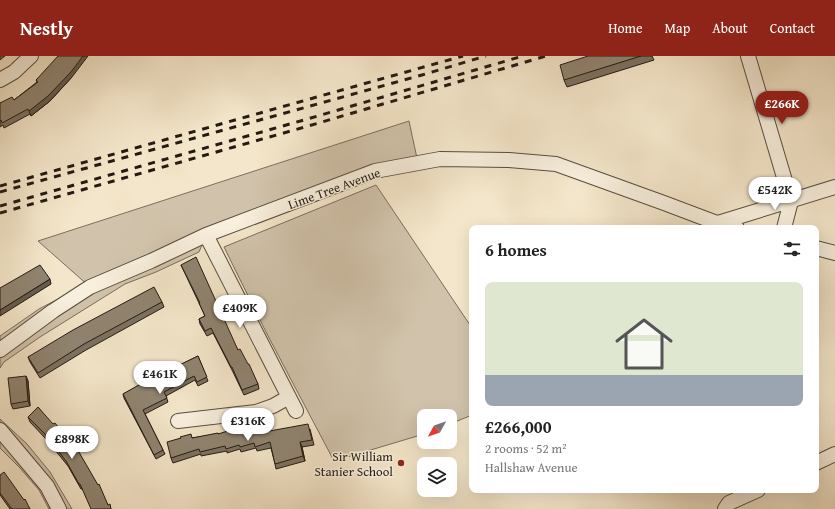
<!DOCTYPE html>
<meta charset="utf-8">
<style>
:root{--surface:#fff;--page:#f2f2f2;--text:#222;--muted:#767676;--line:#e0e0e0;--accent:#8f2418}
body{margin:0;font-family:"Gentium Book Plus",serif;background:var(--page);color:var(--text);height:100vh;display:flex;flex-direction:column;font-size:15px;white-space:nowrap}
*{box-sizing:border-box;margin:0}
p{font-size:13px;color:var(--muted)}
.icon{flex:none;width:22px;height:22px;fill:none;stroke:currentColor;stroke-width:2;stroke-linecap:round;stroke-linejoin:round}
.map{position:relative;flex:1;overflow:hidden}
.panel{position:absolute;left:469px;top:169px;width:350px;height:268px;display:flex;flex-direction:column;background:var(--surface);border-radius:8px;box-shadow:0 4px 16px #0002}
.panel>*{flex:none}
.needle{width:26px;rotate:230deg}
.buttons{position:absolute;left:417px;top:353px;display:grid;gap:8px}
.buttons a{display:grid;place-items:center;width:40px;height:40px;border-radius:8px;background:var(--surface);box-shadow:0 4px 16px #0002;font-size:20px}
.price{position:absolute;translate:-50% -34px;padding:0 9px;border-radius:14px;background:#fff;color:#222;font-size:13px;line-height:26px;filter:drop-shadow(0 1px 2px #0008)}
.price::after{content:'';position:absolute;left:50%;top:24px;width:12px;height:9px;margin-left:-6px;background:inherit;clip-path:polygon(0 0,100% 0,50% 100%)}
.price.selected{background:var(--accent);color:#fff}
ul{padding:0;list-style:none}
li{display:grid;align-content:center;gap:8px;height:212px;padding:0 16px}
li+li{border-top:1px solid var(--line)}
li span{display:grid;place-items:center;height:124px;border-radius:8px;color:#555}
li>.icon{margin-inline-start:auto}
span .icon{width:72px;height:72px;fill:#fffc;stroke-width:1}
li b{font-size:17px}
h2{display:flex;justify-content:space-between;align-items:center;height:48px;padding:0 16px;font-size:17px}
header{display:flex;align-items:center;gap:24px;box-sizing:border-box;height:56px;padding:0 20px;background:var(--accent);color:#fff}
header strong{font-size:19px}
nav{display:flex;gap:22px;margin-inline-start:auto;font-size:14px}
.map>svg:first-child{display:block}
.green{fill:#d1c3ab;stroke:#7a6e5e}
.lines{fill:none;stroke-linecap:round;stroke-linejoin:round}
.minor-casing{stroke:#584d3f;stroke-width:16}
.minor{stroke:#f8efdd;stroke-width:14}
.rail{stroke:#241a11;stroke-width:3;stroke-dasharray:7 7;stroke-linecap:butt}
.wall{fill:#7c7261;stroke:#241a11}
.shaded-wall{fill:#655c4f;stroke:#241a11}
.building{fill:#908471;stroke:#241a11}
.poi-dot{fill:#8f2418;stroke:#f8efdd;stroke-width:1.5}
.labels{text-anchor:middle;stroke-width:3;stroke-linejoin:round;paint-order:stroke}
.street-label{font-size:13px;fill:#241a11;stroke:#f8efdd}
.poi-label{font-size:13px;fill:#241a11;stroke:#f8efdd;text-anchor:end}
</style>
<header>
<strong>Nestly</strong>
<nav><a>Home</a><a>Map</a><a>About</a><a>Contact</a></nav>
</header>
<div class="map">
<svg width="835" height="453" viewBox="0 0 835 453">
<rect width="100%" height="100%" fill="#f4e6ca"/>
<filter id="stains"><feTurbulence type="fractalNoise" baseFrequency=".005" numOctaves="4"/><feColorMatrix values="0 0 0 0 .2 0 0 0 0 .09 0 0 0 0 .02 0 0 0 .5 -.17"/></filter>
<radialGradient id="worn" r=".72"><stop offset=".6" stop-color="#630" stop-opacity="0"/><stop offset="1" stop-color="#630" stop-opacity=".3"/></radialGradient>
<!-- green -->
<path class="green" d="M409,65l9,42 -212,72 -7,17 -43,20 -31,12 -85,53 -36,25 -4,6v-32l39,-27 21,-11 30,-11 -52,-46z
M376,129l96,143v87l-22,9v-8h-26v18l-90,27 -67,-127 -43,-87z
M0,363l27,25 23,28 22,37h-23l-10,-19 -20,-23 -19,-19z"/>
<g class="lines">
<!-- minor casing -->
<g class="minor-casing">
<path id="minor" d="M748,0l43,145
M0,24l14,-8 17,-16
M718,167l117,-36
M784,172l7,-27
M206,179l90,176
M816,192l19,5
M0,294l53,-39 37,-24 61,-26 55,-26 169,-64 65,-12 69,1 47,4 108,39 53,20 20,5
M178,365l78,-9 17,-6 16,-9
M0,374l47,56 12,23
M816,407l19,-9
M725,453l4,-6 29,-13"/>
</g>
<!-- minor -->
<use href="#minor" class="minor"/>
<!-- rail -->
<path class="rail" d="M0,130l463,-130
M0,136l422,-117 64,-19
M0,150l304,-86 219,-64
M0,157l305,-86 241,-71"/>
</g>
<!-- wall -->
<path class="wall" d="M0,0h5l-5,4z
M588,0h64l2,4 -87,27 -3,-7z
M72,21l-22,24 -19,15 -1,-2 -26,14 -1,-3 -3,2v-24l14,-3 23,-18 -1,-2z
M181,209l57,85 20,34 1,5 -15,6 -11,-23 -20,-39 -6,3 -7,-12 -1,-5 6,-3 -6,-13z
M162,246l2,5 -78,43 -46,28 -10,-16 -2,-5z
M198,300l10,25 -10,5 -3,-6 -29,16 2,6 -23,12 20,40 -9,5 -32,-61 -1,-4z
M26,320l2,5 2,25 -17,3 -2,-5z
M38,351l70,98 3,4 -29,-20h-1l-13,-23 -22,-27 -16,-17 -2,-5z
M262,372l2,4 46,-3 4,16 -12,2 3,14 -29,8 -1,-5 -4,-16 -14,3 -1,-3 -15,4 -1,-3 -13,4v-2l-26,5v-2l-28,9 -2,-5 10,-20h11l40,-6 16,-1z
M0,419l30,34h-20l-10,-14z"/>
<!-- shaded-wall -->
<path class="shaded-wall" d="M83,0h5l-16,21 -22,24 -19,15 -2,-5z
M50,223l1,5 -51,32v-6z
M26,320l2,5 2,25 -2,-5z
M300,386l2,5 3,14 -2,-5z"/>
<!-- building -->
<path class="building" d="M58,0h25l-12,16 -23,24 -19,15 -1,-2 -26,14 -1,-3 -1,1v-18l12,-6 2,3 24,-18 -2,-2z
M588,0h53l-77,24 -4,-15z
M196,201l42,93 2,-1 8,15h1l9,20 -16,6 -10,-23h-1l-20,-39 -6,3 -6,-12 6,-3 -6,-13h1l-19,-38z
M40,209l10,14 -50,31v-22z
M154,231l8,15 -78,42 -46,29 -10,-16 45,-27 32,-17z
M198,300l9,21 -10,5 -3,-6 -30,16 3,6 -24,12 20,40 -9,5 -31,-61 21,-12z
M26,320l2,25 -17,3 -3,-26z
M38,351l15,17 2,-1 20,25 1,-1 22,38 1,-1 9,21 2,-1 1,5h-20l-11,-25h-1l-13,-23 -21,-27 -17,-17z
M308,368l4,16 -12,2 3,14 -28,8 -5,-22 -15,5 -1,-4 -14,4 -1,-2 -13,4 -1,-3 -25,6 -1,-3 -28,9 -4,-16 14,-4 -1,-1 11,-3 1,4 26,-5v1l13,-4 1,2 15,-4v3l15,-3 2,4z
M4,416l20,28 1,-1 5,10h-18l-12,-16v-18z"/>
<!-- markers -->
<circle class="poi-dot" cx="401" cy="407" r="4"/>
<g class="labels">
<!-- street labels -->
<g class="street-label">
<text transform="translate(334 132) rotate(-20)" y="5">Lime Tree Avenue</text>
</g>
<!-- poi labels -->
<g class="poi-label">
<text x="393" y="405">Sir William<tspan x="393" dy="15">Stanier School</tspan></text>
</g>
</g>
<rect width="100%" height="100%" filter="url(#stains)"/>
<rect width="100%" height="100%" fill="url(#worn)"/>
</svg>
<div class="buttons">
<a><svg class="needle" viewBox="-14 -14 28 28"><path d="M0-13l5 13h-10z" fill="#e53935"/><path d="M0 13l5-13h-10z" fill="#767676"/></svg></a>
<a><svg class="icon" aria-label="layers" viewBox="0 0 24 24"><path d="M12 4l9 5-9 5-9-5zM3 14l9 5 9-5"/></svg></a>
</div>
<b class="price selected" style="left:782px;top:69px">£266K</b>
<b class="price" style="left:775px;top:155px">£542K</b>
<b class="price" style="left:240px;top:273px">£409K</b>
<b class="price" style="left:160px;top:339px">£461K</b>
<b class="price" style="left:248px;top:386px">£316K</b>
<b class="price" style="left:72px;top:404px">£898K</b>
<section class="panel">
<h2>6 homes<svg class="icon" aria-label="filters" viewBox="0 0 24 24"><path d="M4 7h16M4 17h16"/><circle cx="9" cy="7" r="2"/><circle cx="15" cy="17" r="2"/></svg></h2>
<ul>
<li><span style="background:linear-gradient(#dfe7d0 75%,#9aa5b1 0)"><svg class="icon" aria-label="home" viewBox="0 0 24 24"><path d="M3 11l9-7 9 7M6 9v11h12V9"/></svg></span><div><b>£266,000</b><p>2 rooms · 52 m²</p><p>Hallshaw Avenue</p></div></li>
</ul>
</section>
</div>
